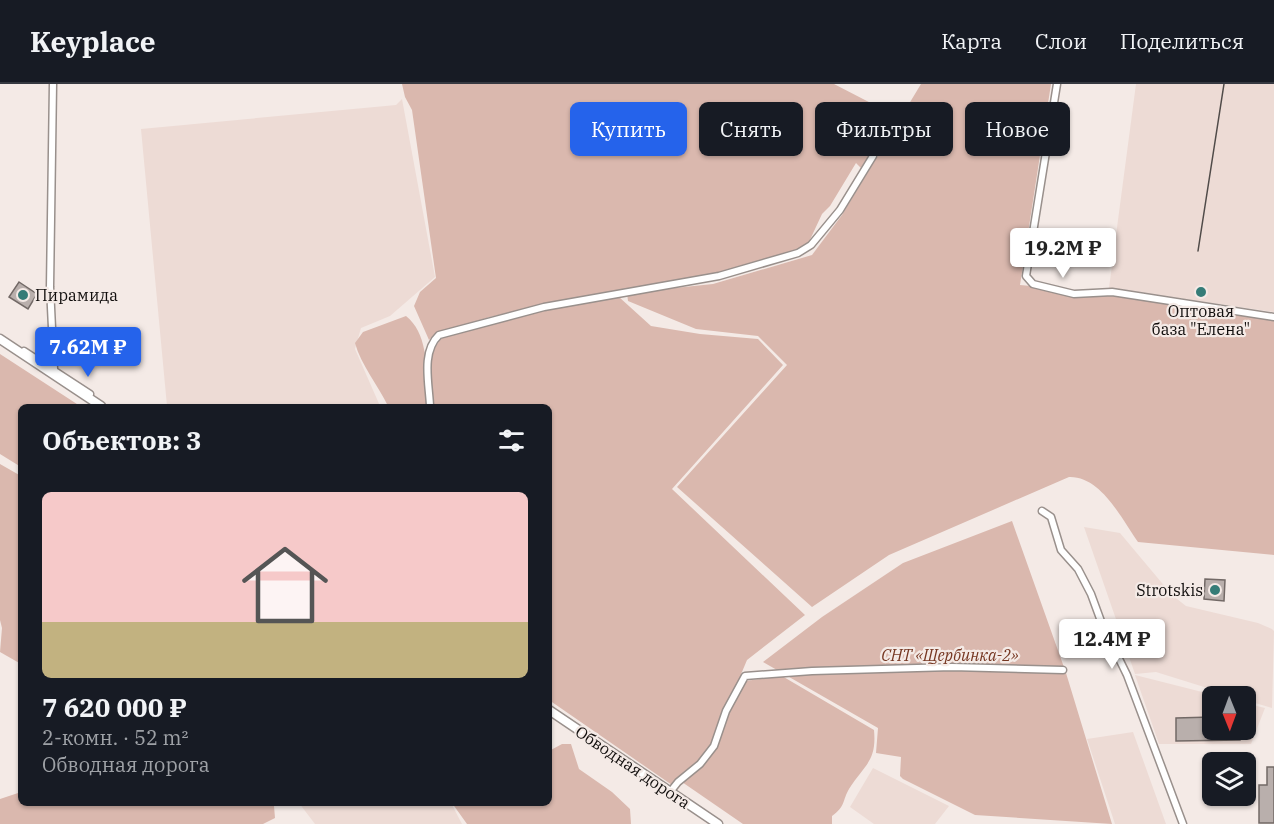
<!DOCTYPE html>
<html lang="ru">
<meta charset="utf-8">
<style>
:root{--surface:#171b24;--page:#242831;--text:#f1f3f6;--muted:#9ea1a6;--line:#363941;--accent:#2563eb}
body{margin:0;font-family:"IBM Plex Serif",serif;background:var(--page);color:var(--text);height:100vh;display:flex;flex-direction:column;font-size:22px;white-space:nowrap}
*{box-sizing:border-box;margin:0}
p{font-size:20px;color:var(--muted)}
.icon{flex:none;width:33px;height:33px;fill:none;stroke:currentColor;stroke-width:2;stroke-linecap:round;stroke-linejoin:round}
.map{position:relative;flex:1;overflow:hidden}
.sheet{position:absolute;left:18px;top:320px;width:534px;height:402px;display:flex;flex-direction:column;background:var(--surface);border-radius:9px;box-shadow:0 2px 4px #0004}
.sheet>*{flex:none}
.guide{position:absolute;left:570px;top:18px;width:570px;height:54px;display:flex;gap:12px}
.needle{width:39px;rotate:179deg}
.buttons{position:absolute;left:1202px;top:602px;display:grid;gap:12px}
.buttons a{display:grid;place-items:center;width:54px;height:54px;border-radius:9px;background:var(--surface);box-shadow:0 2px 4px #0004;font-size:30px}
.price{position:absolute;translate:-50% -51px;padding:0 14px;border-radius:6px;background:#fff;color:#222;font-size:20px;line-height:39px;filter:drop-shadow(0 2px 3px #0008)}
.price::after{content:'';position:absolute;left:50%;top:36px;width:18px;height:14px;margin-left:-9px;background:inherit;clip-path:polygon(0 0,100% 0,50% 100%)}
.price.selected{background:var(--accent);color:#fff}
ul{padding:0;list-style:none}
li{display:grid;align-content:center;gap:12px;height:318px;padding:0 24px}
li+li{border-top:2px solid var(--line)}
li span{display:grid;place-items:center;height:186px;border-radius:9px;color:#555}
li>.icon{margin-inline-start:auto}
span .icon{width:108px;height:108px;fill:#fffc;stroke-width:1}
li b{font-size:26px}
h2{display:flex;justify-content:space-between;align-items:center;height:72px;padding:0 24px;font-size:26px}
.chip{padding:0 21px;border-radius:9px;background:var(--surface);box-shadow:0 2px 4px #0004;font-size:21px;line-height:54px}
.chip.selected{background:var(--accent);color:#fff}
header{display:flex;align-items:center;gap:36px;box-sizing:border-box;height:84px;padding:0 30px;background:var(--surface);border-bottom:2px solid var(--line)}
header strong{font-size:28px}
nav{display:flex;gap:33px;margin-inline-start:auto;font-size:21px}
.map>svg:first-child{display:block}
.built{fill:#eddbd5}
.green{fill:#dab8ae}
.building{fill:#b9afac;stroke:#726966;stroke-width:1.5}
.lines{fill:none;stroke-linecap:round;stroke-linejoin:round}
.street-casing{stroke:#99908c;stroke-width:9}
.secondary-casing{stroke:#99908c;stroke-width:11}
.street{stroke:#fff;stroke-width:6}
.secondary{stroke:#fff;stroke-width:8}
.rail{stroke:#504b49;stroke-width:1.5}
.poi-dot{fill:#357c77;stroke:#f4eae6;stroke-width:2}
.labels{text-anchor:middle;stroke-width:4.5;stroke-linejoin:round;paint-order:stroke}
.poi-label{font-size:16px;fill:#110e0d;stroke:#f4eae6;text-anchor:start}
.park-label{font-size:16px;font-style:italic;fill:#763722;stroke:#f4eae6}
.street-label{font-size:16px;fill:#110e0d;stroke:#f4eae6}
</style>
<header>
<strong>Keyplace</strong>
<nav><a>Карта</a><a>Слои</a><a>Поделиться</a></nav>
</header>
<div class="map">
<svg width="1274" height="740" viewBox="0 0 1274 740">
<rect width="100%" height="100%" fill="#f4eae6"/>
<!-- built -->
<path class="built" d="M1136,0h138v228l-165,-24z
M402,15l33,178 -45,39 -29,12 -6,21 25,57h-213l-26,-277 255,-24z
M1084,443l36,6 52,62 14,11 72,17 14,6 2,2 -2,77 -27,-8v-4h-12l-77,-24 -21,2z
M1135,591l83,21h-6v33h33v-26l20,5 -14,36h-92z
M1133,648l33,92h-51l-28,-85z
M873,684l76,38 -14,18h-61l-24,-17z
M299,719h152l11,21h-147z"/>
<!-- green -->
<path class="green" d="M402,0h432l60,31 -33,53 -5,-5 -26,43 -8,8 -14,30 -15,9 -68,19 -155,27 -80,18 -55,17 -6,6 -15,-34 6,-14 16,-14 -24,-168 -7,-13z
M921,0h130l-31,201 66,6 188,29v235l-136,-13c-17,-24 -37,-66 -69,-65l-180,78 -77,52 -135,-120 110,-122 -29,-29 -62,-7 -68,-28 -1,-8 86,-9 99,-29 30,-40z
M619,213l32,29 49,8 58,5 25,26 -111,124 133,126 -58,45 -37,88 -13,16 -25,21 -123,-85v-294h-117c-1,-22 -8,-51 11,-69l105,-28z
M406,232c25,20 20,62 21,90h-39c-10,-21 -27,-41 -33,-63l8,-11z
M0,270l80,52h-59v61l-21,-13z
M0,380l21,12v188l-21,-12 2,-24 -2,-8z
M1012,437l54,152 46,151 -137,-9 -72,-36 -3,-3 1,-19 -25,-4 2,-25 -115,-66 59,-45 81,-54z
M782,592l92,54c3,32 -10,35 -25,59 -7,12 -3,17 -17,27v8h-89l-61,-42 20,-16 43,-85z
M562,660h9l8,25 33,23 18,17 1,15h-164l-15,-21 97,-1v-51z
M21,708v10l241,1 2,3h10l1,12 -12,6h-263v-25z"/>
<!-- building -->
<path class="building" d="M19,198l18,12 -9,15 -19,-12z
M1205,495l20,1 -1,21 -20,-2z
M1212,633v12h28v11l-64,1v-23z
M1267,683h7v56h-15v-38h8z"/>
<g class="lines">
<!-- street casing -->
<g class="street-casing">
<path id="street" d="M53,0l-3,203 4,82
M1057,0l-31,192 7,8 41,10 38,-2 162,25
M24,267l66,43
M430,322c-1,-23 -9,-54 9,-71l105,-28 175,-31 79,-23 13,-8 29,-35 33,-54
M1042,427l9,6 10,33 17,19 13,25 11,30 25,51 56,149
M670,708l8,-10 22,-18 14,-18 12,-35 19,-35 67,-5 140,-4 111,3"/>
</g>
<!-- secondary casing -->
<g class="secondary-casing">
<path id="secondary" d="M0,255l101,67
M549,626l169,114"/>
</g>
<!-- street -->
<use href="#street" class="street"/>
<!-- secondary -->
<use href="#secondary" class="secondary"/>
<!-- rail -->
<path class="rail" d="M1198,167l26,-167"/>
</g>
<!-- markers -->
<g class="poi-dot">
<circle cx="1201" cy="208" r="6"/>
<circle cx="23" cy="211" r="6"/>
<circle cx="1215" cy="506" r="6"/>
</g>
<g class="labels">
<!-- poi labels -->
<g class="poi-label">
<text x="35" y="217">Пирамида</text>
<text x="1201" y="233" text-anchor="middle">Оптовая<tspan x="1201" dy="18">база "Елена"</tspan></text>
<text x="1203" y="512" text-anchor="end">Strotskis</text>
</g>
<!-- park labels -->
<g class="park-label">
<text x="950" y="577">СНТ «Щербинка-2»</text>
</g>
<!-- street labels -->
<g class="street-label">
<text transform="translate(633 683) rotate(34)" y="6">Обводная дорога</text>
</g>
</g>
</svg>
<div class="buttons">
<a><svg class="needle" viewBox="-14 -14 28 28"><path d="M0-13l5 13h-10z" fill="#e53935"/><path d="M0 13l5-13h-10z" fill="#9ea1a6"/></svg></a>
<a><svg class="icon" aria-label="layers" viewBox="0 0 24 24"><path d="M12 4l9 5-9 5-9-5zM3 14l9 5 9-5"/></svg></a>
</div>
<b class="price" style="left:1063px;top:195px">19.2M ₽</b>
<b class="price selected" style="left:88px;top:294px">7.62M ₽</b>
<b class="price" style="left:1112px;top:586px">12.4M ₽</b>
<div class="guide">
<a class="chip selected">Купить</a>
<a class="chip">Снять</a>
<a class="chip">Фильтры</a>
<a class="chip">Новое</a>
</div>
<section class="sheet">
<h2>Объектов: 3<svg class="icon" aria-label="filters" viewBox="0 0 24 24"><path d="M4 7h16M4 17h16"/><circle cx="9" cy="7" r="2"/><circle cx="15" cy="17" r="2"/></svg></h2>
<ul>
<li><span style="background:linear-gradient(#f6c9c9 70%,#c2b280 0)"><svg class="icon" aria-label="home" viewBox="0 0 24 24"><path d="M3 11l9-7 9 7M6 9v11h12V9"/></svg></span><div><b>7 620 000 ₽</b><p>2-комн. · 52 m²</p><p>Обводная дорога</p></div></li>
</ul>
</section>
</div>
